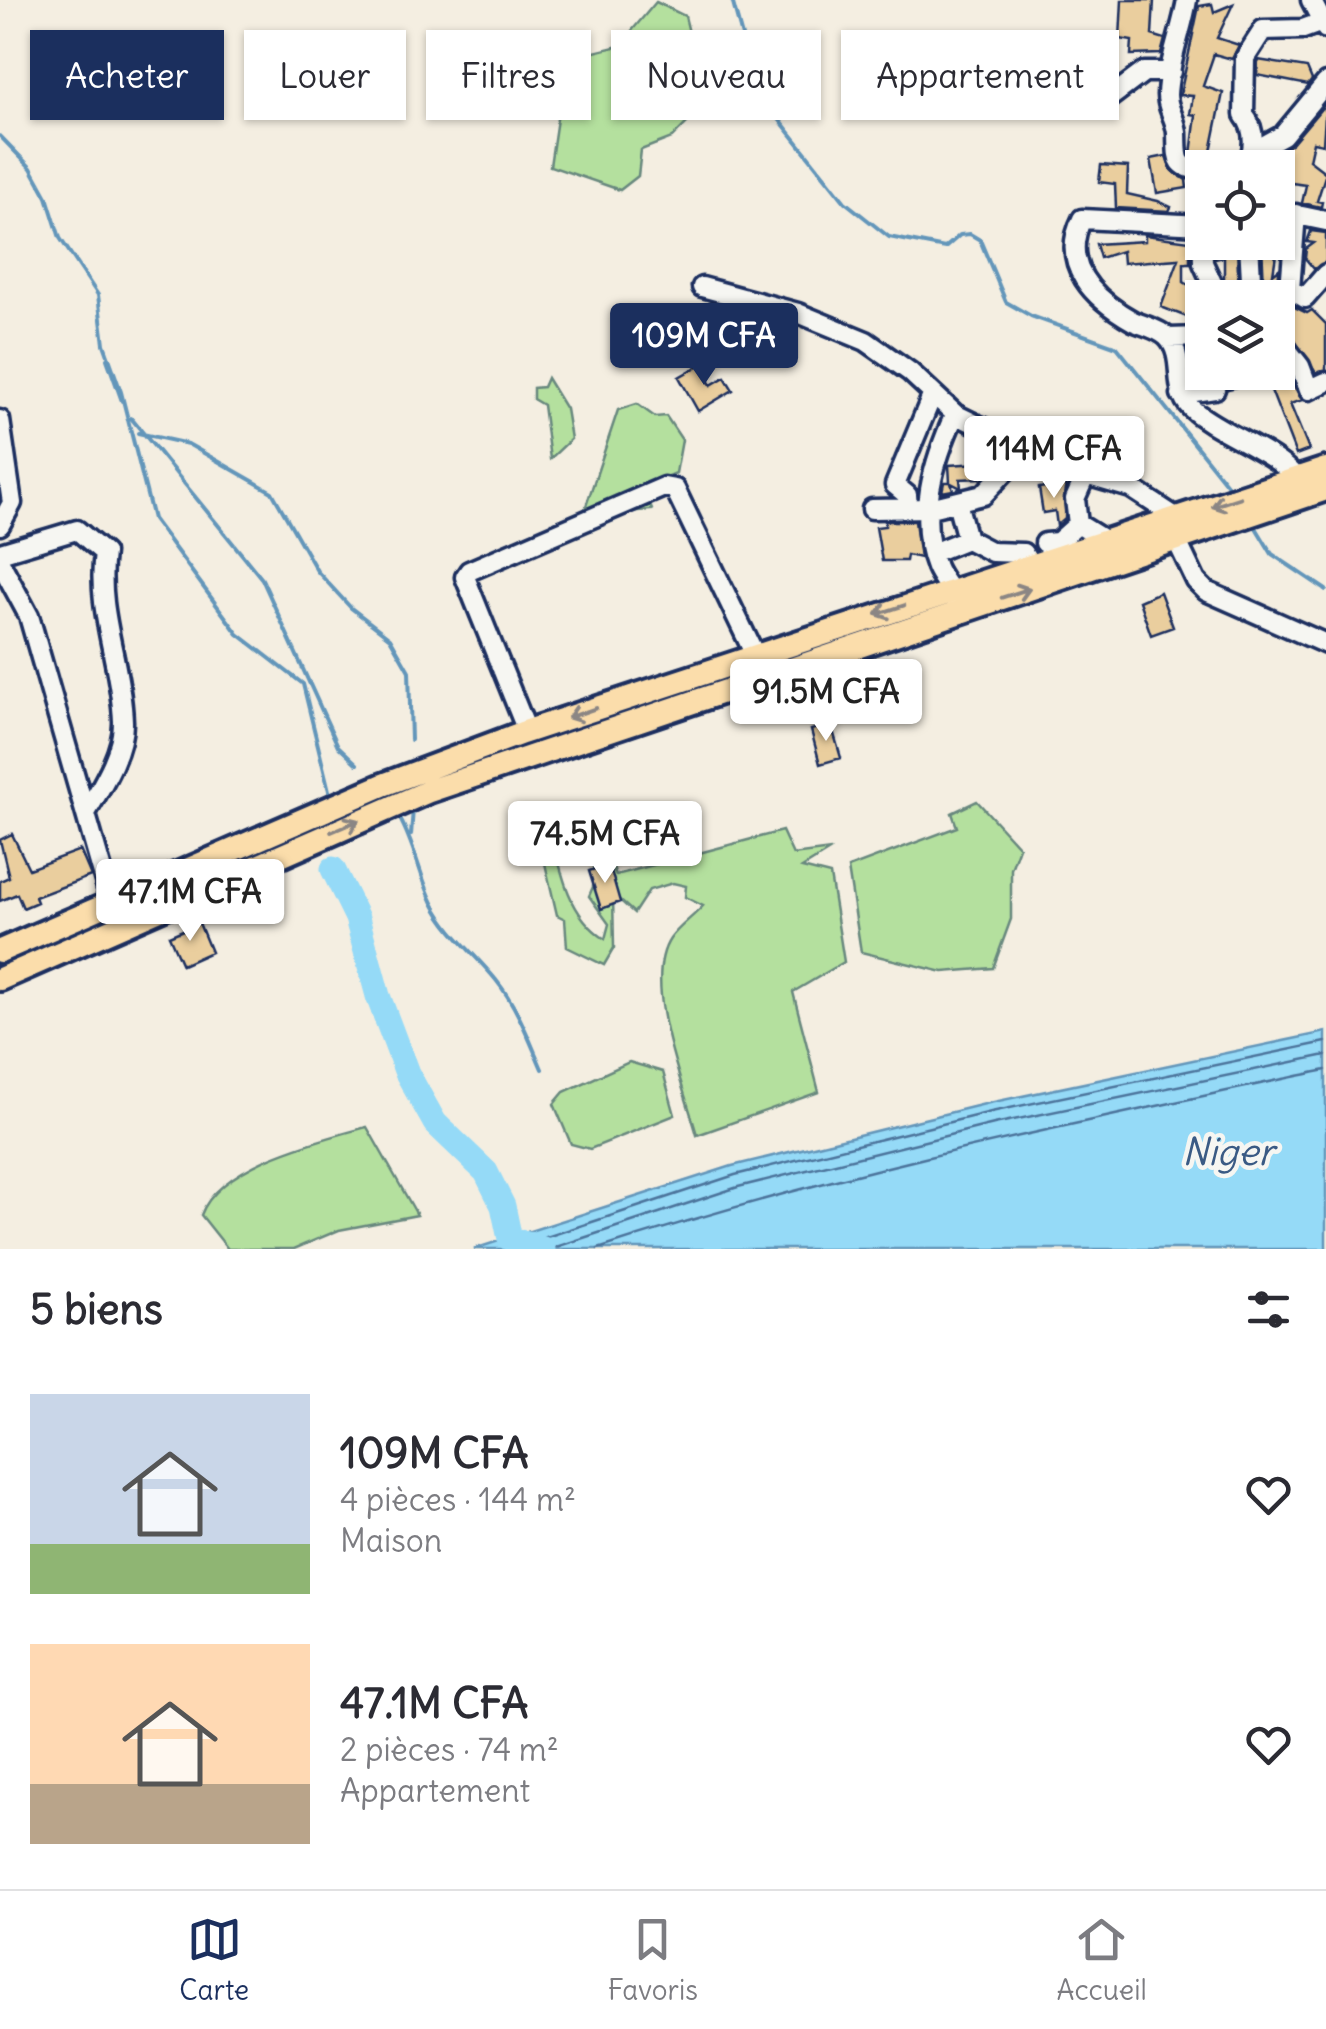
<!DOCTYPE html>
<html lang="fr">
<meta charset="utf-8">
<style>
:root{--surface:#fff;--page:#f7f7f7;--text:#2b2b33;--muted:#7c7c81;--line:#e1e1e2;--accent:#1b2f5e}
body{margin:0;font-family:Delius,sans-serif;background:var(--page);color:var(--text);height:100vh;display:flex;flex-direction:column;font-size:38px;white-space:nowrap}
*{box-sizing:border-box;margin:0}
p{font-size:32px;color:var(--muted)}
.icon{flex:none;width:55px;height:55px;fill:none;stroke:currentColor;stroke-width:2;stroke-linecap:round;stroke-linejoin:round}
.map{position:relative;height:1249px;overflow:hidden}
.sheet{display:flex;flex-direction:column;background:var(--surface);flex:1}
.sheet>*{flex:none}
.top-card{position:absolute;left:30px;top:30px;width:1268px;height:90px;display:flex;gap:20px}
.fabs{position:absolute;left:1185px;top:150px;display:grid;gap:20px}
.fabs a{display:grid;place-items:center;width:110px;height:110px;border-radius:0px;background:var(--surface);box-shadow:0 2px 8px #0004;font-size:50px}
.price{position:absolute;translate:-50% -85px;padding:0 22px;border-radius:10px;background:#fff;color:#222;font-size:32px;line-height:65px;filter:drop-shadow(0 2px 5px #0008)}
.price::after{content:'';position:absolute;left:50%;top:60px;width:30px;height:22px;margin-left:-15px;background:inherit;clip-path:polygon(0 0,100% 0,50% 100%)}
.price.on{background:var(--accent);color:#fff}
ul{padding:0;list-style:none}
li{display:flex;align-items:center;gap:30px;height:250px;padding:0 30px}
li span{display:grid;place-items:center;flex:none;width:280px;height:200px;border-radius:0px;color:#555}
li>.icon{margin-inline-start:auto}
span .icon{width:120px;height:120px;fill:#fffc;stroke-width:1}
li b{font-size:42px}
h2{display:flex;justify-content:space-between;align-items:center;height:120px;padding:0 30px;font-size:42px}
.pill{padding:0 35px;border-radius:0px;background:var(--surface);box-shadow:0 2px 8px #0004;font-size:35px;line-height:90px}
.pill.on{background:var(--accent);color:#fff}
.dock{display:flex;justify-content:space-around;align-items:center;height:140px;border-top:2px solid var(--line);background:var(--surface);font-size:28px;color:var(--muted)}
.dock a{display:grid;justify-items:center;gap:5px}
.dock .on{color:var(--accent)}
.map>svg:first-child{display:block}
.green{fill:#b4e09e;stroke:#68887e;stroke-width:2.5}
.water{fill:#95daf7;stroke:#6496ba;stroke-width:2.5}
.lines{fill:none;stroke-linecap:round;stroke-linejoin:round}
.shore{stroke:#4c739b;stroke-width:2.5}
.stream{stroke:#6496ba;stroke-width:4}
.river{stroke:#95daf7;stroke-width:25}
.building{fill:#eace9e;stroke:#1b2f5e;stroke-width:2.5}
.minor-casing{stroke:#1b2f5e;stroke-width:25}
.major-casing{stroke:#1b2f5e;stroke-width:30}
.minor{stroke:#f6f6f2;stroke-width:18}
.major{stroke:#fbddab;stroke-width:22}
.oneway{stroke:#8b8684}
.labels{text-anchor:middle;stroke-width:9;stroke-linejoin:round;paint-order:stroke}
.water-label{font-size:38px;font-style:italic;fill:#3a5a84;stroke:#f6f6f2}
</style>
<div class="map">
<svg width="1326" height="1249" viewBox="0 0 1326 1249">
<rect width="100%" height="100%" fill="#f4eee1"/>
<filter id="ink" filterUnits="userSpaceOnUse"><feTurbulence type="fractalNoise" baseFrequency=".01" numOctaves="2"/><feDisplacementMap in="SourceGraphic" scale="20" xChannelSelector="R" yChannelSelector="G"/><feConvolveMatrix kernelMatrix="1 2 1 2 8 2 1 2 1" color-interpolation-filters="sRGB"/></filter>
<g filter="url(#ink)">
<!-- green -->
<path class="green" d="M656,2l29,14 21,88 -34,34 -31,12 -3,26 -18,14 -70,-24 11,-74 13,-35 45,-11z
M547,378l19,31 5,30 -21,20 -7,-54 -10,-6v-11l10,-1z
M637,404l18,13 11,-1 16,24 -6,33 -33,14 9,23 -69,5 35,-105z
M977,801l42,46 -8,22v50l-18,49 -50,4 -82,-20 -13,-84 109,-41 -5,-14z
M782,831l11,24 38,-5 -29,18 28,7 14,87 -51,30 26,100 -122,43c-13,-48 -56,-153 -27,-196 8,-12 23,-22 33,-33l-18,-9 1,-11 -13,-3 -24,7 -15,23 -21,-19 1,54 -10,17 -37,-18 -2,-28 -8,-4 -16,-69 12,-10c8,39 17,80 52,103l4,-15 -20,-28 6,-14 -4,-33 13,-5 12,31z
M629,1062l34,10 12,43 -85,34 -19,-5 -17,-40 10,-12z
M367,1127l50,88 -78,15 -45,19h-66l-27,-34c19,-51 118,-75 166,-88z"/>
<!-- water -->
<path class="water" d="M1326,1032v217h-852l258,-83 257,-63z"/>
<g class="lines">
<!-- shore -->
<path class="shore" d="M510,1249l225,-74 256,-63 335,-70
M550,1249l188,-62 256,-63 332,-69
M598,1249c238,-78 483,-127 728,-179"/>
<!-- stream -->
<path class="stream" d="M732,0l17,62 18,25 12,32 66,83 44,35 56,11 15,-13 10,-1 10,6 26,62 25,14 86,31 116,145
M0,136l31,32 16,29 13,41 38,57 6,49 17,48 32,127 85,115 65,50 28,115
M107,359l15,42
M131,418l131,161 76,167 19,18
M138,433l50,11 84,48 45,79 34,37 39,30 19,33 2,69
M1252,521l20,33 54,36
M399,817c16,28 20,58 34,86 16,31 42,51 63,77 21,26 33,59 46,89
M411,835l2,-26"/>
<!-- river -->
<path class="river" d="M333,869l24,49 21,78 29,77 28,50 51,49 17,34 7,33 33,10"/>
</g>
<!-- building -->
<path class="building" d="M1122,0h32l-2,35 13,4 -4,15 -30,1 1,-14 -12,-2z
M1212,4l2,8 19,-8 -16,34 22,7 -7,14 -18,-5 -11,32 20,7 -14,68 -18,-7 5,-39 -6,-1 3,-18 -13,-1 19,-89z
M1258,60l49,8 5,12 -4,5 -51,-10z
M1326,103l-3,41 -10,-2 -4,18 17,13 -9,28 5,1 -1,5 -19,-4 4,-18 -28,-4v-13h-18l3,-7 29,-18z
M1166,156l6,15 14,9 1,8 -30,5 -6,-34z
M1101,165l27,2 -1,27 31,7 13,6 -2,4 -53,-3 -1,-24 -16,-2z
M1311,231l15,2v29l-12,7 -9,-11 1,-9 8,-6 -7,-1z
M1145,235l45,6v22h-6v19l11,7 -8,28 -26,-10 18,-48 -56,4 -1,-12 -22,7 -4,-14 49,-3z
M1262,242h16l-5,32 6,-5 -1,28 -7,-9 -7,1z
M1215,245l22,2 2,51h-8l-7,-19v-22l-9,2z
M1278,299l29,14 5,-3 14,14v46l-10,3 -28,-43 -10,-4z
M1278,358l24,42 -12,4 19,46 -13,5 -29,-75 -39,9 3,-13 47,-4z
M700,365l11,20 14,-8 8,13 -35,21 -19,-34z
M979,463l1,15 -20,1 1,9 -10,-5 2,7 -11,2 2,-10h6l-1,-17z
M1066,484l-1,35 -8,7 -2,-15 -12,2 -4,-25z
M885,521h30l5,37 -13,-3 -1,6h-24l-6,-34 9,-1z
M1160,592l13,35 -22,8 -12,-34z
M831,724l10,34 -21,6 -9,-34z
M12,834l17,35 51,-19 11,26 -56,21 2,5 -14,6 -6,-14 -17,7v-20l9,-4 -9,-37z
M609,864l11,38 -19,7 -12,-38z
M199,923l12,29 -29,13 -13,-29z"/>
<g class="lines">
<!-- minor casing -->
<g class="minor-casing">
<path id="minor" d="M1187,0c-5,30 -19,64 -20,95 0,14 9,24 10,38 1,25 -3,34 25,38
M1311,0l15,29
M1104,102l40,-30h27
M1254,151l29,-16 43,-52
M1247,168c7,-18 10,-37 -3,-53l1,-57 18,-28 40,-1 19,-7
M1278,211l48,10
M1296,214l-6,75 15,9 21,-24
M1249,242l3,56
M702,287l96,26 68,28 44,31 45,42 117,57 59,17 46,30
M1219,298l-16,-35 -1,-38 -120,-6c-23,46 12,80 51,102 11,5 26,8 34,16 20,20 4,52 24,71 25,25 99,48 110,79
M1168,338l34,-1
M1278,338l22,28 9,24 17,-8
M1181,394l34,-5 4,-17
M955,414c-21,46 -39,103 -19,153 5,12 15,22 20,34
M0,420l12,83 -12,22
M957,502l10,37
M908,508l-1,-13 -12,-10 37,-89
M872,509l58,-1 53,-13 42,-45
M1078,524l-3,-25 11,-25
M1176,539l20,42 10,10 120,53
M1045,543l13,-1 20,-18 26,16
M0,553l77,-23 27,23c-8,58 17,110 19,168 1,31 -22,66 -37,92
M932,553l35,-14 25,13 31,1 8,13
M0,562l29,54 82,286
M527,731l-62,-154 4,-6 195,-84 11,2 80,166"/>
</g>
<!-- major casing -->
<g class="major-casing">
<path id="major" d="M0,951l383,-166 139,-52 804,-264
M0,979l429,-188 897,-302"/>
</g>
<!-- minor -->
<use href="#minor" class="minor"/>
<!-- major -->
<use href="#major" class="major"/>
</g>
<!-- one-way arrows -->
<defs><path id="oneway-shaft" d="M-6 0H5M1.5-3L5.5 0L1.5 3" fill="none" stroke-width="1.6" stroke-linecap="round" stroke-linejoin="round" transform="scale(2.5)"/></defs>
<g class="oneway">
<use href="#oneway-shaft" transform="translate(1226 502) rotate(162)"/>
<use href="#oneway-shaft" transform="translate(1016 593) rotate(-18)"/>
<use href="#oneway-shaft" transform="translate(890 610) rotate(162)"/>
<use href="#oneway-shaft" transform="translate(582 713) rotate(161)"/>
<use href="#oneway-shaft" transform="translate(345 826) rotate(-23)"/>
</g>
</g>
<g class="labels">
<!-- water labels -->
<g class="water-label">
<text x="1228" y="1165">Niger</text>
</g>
</g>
</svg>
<div class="fabs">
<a><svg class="icon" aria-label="locate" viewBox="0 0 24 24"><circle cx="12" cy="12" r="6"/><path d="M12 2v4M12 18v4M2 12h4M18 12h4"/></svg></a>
<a><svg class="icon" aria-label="layers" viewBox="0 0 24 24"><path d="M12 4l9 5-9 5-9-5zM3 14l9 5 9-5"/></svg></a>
</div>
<b class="price on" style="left:704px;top:388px">109M CFA</b>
<b class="price" style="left:1054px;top:501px">114M CFA</b>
<b class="price" style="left:826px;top:744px">91.5M CFA</b>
<b class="price" style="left:605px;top:886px">74.5M CFA</b>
<b class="price" style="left:190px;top:944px">47.1M CFA</b>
<div class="top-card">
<a class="pill on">Acheter</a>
<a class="pill">Louer</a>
<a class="pill">Filtres</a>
<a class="pill">Nouveau</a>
<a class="pill">Appartement</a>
</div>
</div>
<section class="sheet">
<h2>5 biens<svg class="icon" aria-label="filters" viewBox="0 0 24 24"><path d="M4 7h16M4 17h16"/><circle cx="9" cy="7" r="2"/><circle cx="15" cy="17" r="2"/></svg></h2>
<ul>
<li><span style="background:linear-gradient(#c9d6e8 75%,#8fb573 0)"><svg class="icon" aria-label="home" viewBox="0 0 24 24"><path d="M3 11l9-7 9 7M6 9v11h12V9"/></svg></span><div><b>109M CFA</b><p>4 pièces · 144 m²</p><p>Maison</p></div><svg class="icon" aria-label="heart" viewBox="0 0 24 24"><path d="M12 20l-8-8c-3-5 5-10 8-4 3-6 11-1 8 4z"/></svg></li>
<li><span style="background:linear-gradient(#ffd9b3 70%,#b9a48a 0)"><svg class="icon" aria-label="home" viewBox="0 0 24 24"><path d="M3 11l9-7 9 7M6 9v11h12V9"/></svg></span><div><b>47.1M CFA</b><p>2 pièces · 74 m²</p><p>Appartement</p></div><svg class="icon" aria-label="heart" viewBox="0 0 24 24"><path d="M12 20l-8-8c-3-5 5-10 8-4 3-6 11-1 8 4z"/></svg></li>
</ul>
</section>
<nav class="dock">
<a class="on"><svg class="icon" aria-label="map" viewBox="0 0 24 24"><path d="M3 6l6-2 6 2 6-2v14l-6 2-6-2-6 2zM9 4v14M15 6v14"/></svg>Carte</a>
<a><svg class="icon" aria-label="saved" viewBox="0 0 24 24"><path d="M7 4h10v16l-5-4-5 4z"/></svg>Favoris</a>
<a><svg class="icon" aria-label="home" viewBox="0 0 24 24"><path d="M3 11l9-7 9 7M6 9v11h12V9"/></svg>Accueil</a>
</nav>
